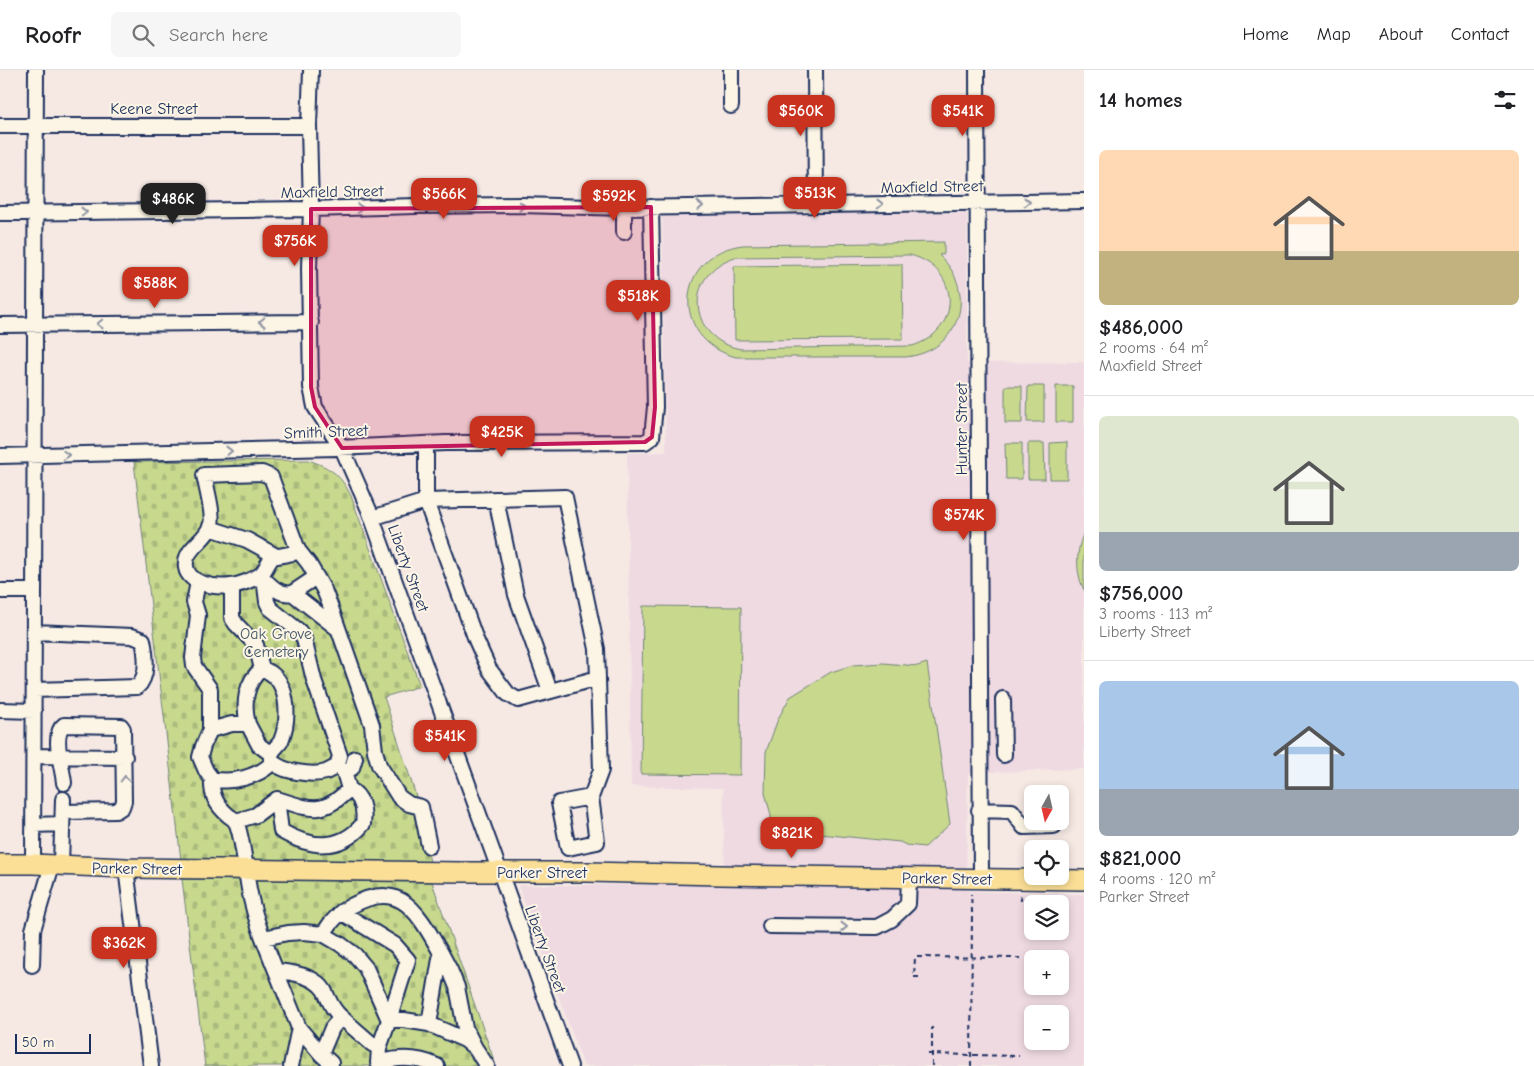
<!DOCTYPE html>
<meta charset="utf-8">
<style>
:root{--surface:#fff;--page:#f6f6f6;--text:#202124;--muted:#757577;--line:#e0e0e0;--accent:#c8321e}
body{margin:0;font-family:"Comic Neue",sans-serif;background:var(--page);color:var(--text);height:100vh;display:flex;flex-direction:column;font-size:19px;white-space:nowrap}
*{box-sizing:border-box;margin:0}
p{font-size:16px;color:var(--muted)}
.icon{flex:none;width:28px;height:28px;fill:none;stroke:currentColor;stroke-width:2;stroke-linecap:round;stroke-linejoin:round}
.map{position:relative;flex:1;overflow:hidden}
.sheet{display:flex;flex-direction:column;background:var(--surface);width:450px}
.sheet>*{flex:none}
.needle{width:32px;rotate:188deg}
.fabs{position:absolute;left:1024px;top:715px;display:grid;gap:10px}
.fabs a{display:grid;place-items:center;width:45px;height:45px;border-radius:8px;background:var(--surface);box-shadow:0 2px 8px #0003;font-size:25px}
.scale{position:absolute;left:15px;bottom:12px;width:76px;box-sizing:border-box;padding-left:5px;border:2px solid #1b2f5e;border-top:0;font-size:14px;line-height:18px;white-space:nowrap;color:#1b2f5e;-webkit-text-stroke:4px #fcf5e5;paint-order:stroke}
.price{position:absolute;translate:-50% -42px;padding:0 11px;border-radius:10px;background:var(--accent);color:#fff;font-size:16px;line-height:32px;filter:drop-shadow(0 1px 2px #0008)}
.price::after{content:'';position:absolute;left:50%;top:30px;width:15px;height:11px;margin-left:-8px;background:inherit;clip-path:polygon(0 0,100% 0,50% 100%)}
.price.active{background:#222;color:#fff}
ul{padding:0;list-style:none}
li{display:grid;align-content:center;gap:10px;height:265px;padding:0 15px}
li+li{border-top:1px solid var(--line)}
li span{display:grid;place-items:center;height:155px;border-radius:8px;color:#555}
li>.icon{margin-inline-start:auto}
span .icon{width:90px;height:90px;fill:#fffc;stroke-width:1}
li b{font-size:21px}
h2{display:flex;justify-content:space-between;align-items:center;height:60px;padding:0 15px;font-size:21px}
header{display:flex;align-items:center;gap:30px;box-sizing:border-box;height:70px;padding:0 25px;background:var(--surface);border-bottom:1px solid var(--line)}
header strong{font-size:24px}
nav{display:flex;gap:28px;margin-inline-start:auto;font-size:18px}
.search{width:350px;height:45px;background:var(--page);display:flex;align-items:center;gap:12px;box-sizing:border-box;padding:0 18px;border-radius:8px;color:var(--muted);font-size:19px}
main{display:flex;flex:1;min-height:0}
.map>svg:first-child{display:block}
.built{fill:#efdae2;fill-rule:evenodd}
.green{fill:#c8d98e;stroke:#728476;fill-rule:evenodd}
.cemetery{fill:url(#cemetery-stones);stroke:#728476}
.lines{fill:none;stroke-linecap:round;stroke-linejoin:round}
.minor-casing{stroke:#1b2f5e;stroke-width:18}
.major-casing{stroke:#1b2f5e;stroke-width:22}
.path{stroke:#1b2f5e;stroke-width:2;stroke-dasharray:5 4;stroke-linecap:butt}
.minor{stroke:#fcf5e5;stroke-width:14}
.major{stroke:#fbdf96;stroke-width:19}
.oneway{stroke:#8c92a2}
.marked{fill:#c2185b;fill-opacity:0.2;stroke:#c2185b;stroke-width:4;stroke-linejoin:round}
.labels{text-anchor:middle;stroke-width:4;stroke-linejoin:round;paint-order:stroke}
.street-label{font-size:16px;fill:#1b2f5e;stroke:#fcf5e5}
.park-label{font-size:16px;fill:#465a6a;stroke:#fcf5e5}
</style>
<header>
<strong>Roofr</strong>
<div class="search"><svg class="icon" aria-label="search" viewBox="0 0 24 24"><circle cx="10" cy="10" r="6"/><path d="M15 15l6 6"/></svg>Search here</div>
<nav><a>Home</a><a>Map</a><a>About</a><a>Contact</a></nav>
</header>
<main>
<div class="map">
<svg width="1084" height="996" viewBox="0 0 1084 996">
<defs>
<pattern id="cemetery-stones" width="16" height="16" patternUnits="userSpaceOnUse" patternTransform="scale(1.25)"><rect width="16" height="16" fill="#c8d98e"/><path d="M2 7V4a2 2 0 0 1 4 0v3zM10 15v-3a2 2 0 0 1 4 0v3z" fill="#abbb7d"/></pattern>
</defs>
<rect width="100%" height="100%" fill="#f6e9e4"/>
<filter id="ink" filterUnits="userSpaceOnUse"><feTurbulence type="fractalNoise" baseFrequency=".02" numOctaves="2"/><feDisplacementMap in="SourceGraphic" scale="10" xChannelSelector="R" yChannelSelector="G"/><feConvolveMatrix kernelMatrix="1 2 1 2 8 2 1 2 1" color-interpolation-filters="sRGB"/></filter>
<g filter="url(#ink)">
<!-- built -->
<path class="built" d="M967,143v150l117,-1v407l-116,4 -2,118 118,3v172h-500l-66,-181h207l-2,-97 -92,-2 -4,-333 39,-1 -4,-238zM1032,834h28v27h-28zM1032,889h28v27h-28zM1032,944h28v27h-28z"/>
<!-- green -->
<path class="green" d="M944,172v12l-5,1c40,37 21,97 -34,102h-169c-67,-17 -61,-104 7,-112zM910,185c51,13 53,76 2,91l-171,3c-54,-9 -58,-76 -6,-92z
M902,194l1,75 -168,1 -1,-74z
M1005,316h17v37h-17z
M1028,316h16v36h-17z
M1056,316h17v36h-17z
M1067,372v37h-17v-36z
M1005,373h17v36h-16z
M1028,373h16l1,36h-17z
M1084,462v58c-9,-19 -8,-39 0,-58z
M643,536l98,1 -1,168 -99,-1z
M883,593l35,3 9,-3 23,161 -25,23 -19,-2 -6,-3 -130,-13 1,-14 -6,-22 1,-41 12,-33 12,-22 41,-25 22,-7z"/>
<!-- cemetery -->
<path class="cemetery" d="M308,390c22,7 33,15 43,36l69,190 -36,11 32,99 14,66 -249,-2 -47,-398z
M182,809l250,3 64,184h-291z"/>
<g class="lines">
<!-- minor casing -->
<g class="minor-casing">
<path id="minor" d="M311,0l-2,56 2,83 -2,59 2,119 4,20 27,41 27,62 201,556
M731,0v36
M815,0l1,134
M977,0l4,809
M0,56h309
M0,143l311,-4 105,-3 105,-1 103,3 460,-7
M624,162v-24
M0,255l311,-3
M426,374v57l139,-4 32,152 4,121 -10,27 -32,6 9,45 29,-6 -6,-45
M0,386l337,-8 108,-5 200,-1 7,-5 3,-30 -4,-200
M496,429l20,96 34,96
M372,448l54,-17 50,139 13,29 19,25 10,6 80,-22
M210,458l37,12 29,16
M299,482l-26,5c-6,5 -7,14 -13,18 -7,5 -21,10 -29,11 -16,2 -48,-2 -45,-24 1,-15 21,-22 25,-38 3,-9 -5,-38 -7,-49l58,-2 9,4 27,73 11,14 15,26 6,15 42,120 3,26 4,14 20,32 10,7 12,3 8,39
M259,506l6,10 2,16 3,6 29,23 5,8 10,41 26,76 -3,10c-3,2 -7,4 -11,6 -13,4 -45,0 -54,-11
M261,506c8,8 18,20 31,17l46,36
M198,512l-4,20 4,13 -5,43 1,8 16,23v41l-7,16 -3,11 6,14 6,8c-1,16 4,26 17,37 4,2 6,4 8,8 7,21 8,43 12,65 3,17 8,33 14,49l25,-5 16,-1 19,2 17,10 15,11 11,13 23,52 -10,28 -1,15c20,-6 40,-6 59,3
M232,516v32l4,6 20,21 6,24
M0,521h34
M292,523l24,-16
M34,562l98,4 11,4c3,15 6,37 -6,47l-103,3
M1003,629l1,56
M0,640l34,1
M210,660l22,-6h16l11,21 12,9
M34,686l91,1
M338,695l6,7 5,17
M344,702l8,-4 3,-10
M212,709c19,4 44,-1 59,-15 1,-3 -1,-8 1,-11 2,-5 7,-8 9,-12 9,-23 9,-64 -19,-72 -17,13 -19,36 -14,55
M979,740l33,1 12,16 30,-1
M63,742l53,-1 6,-4 2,-6 -1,-72 -2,-3 -57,-1c-13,9 -1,44 0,58
M236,751l20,-6 21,-16 4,32c29,17 59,21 82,-7 2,-14 -1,-28 -14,-35 -27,28 -39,20 -72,10
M34,755l28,-1
M33,794l3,-794
M61,795l2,-66
M126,798l25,198
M770,856l107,1 15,-8 16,-15 1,-26
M323,864l7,-10 11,-12 54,33 13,15 -19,60h15l25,4 12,-71c-27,-48 -44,-77 -100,-41
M263,868l13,33
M32,895l1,-35 19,-65
M429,954l36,16 10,8 -10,-20 -8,-41 -7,-17 -9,-17
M299,958l-23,-57c15,1 39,5 48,19 6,11 7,18 17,27
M475,978l12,18
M321,984l10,9 -1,3
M291,996l8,-38 22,26 11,-26 9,-11 31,27 7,4"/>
</g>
<!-- major casing -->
<g class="major-casing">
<path id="major" d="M0,794h33l93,4 335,4h127l132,3 364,5"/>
</g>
<!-- path -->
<path class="path" d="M1021,831v-7
M919,907h-5l1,-20 105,1
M928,984l91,2
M932,996v-39
M971,996l1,-155 -1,-17"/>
<!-- minor -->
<use href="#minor" class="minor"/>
<!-- major -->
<use href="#major" class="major"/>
</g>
<!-- one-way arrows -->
<defs><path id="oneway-chevron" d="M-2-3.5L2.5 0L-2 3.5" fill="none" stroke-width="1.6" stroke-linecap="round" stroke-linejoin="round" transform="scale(1.25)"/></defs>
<g class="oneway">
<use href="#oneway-chevron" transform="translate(1027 132) rotate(-1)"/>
<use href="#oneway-chevron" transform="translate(880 134) rotate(-1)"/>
<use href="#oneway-chevron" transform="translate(522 136) rotate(1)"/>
<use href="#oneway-chevron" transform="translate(700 136) rotate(-1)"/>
<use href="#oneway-chevron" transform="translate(360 138) rotate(-2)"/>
<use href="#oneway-chevron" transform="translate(84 142) rotate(-1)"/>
<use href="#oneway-chevron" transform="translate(262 252) rotate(179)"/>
<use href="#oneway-chevron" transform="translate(100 254) rotate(179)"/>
<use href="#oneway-chevron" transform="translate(229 381) rotate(-1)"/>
<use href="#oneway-chevron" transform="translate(66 385) rotate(-2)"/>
<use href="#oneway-chevron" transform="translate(125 709) rotate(-90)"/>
<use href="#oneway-chevron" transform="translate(844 857)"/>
</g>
</g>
<!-- marked area -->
<path class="marked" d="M651,137l4,200 -3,30 -7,5 -303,6 -27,-41 -4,-20v-178z"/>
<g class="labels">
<!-- street labels -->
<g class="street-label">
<text x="154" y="44">Keene Street</text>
<text transform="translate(932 116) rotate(-1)" y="6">Maxfield Street</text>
<text transform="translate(332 121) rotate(-1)" y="6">Maxfield Street</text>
<text transform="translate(961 359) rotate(-90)" y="6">Hunter Street</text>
<text transform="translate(326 361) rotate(-2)" y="6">Smith Street</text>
<text transform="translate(409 498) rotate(70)" y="6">Liberty Street</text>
<text transform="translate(137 798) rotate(1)" y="6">Parker Street</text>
<text x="542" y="808">Parker Street</text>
<text transform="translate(947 808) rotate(1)" y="6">Parker Street</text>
<text transform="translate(546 879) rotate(70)" y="6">Liberty Street</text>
</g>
<!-- park labels -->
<g class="park-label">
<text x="276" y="569">Oak Grove<tspan x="276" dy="18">Cemetery</tspan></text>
</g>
</g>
</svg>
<div class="fabs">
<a><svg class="needle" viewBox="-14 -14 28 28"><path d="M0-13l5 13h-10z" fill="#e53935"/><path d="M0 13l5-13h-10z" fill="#757577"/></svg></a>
<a><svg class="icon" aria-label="locate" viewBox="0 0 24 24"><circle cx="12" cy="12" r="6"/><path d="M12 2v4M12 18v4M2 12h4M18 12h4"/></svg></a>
<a><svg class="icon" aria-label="layers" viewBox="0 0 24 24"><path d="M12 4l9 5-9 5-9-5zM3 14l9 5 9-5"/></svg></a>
<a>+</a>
<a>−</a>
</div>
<div class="scale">50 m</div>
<b class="price" style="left:801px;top:67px">$560K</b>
<b class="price" style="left:963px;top:67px">$541K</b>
<b class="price" style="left:815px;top:149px">$513K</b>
<b class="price" style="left:444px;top:150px">$566K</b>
<b class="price" style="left:614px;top:152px">$592K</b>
<b class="price active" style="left:173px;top:155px">$486K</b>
<b class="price" style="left:295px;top:197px">$756K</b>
<b class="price" style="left:155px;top:239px">$588K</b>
<b class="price" style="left:638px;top:252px">$518K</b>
<b class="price" style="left:502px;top:388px">$425K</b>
<b class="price" style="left:964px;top:471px">$574K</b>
<b class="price" style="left:445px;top:692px">$541K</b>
<b class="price" style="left:792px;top:789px">$821K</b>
<b class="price" style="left:124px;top:899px">$362K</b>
</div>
<section class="sheet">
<h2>14 homes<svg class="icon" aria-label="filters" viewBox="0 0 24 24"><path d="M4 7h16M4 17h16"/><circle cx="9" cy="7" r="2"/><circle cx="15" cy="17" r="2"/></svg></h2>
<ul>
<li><span style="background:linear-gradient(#ffd9b3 65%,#c2b280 0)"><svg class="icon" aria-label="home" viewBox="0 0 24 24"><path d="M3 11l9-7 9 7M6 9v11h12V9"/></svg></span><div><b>$486,000</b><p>2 rooms · 64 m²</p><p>Maxfield Street</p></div></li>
<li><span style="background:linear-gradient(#dfe7d0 75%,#9aa5b1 0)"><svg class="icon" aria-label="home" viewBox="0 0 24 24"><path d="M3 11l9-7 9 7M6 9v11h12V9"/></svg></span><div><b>$756,000</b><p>3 rooms · 113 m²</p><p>Liberty Street</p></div></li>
<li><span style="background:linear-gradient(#a9c7e8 70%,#9aa5b1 0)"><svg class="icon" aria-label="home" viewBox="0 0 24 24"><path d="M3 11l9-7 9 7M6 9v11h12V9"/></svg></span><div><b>$821,000</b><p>4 rooms · 120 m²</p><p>Parker Street</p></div></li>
</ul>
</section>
</main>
